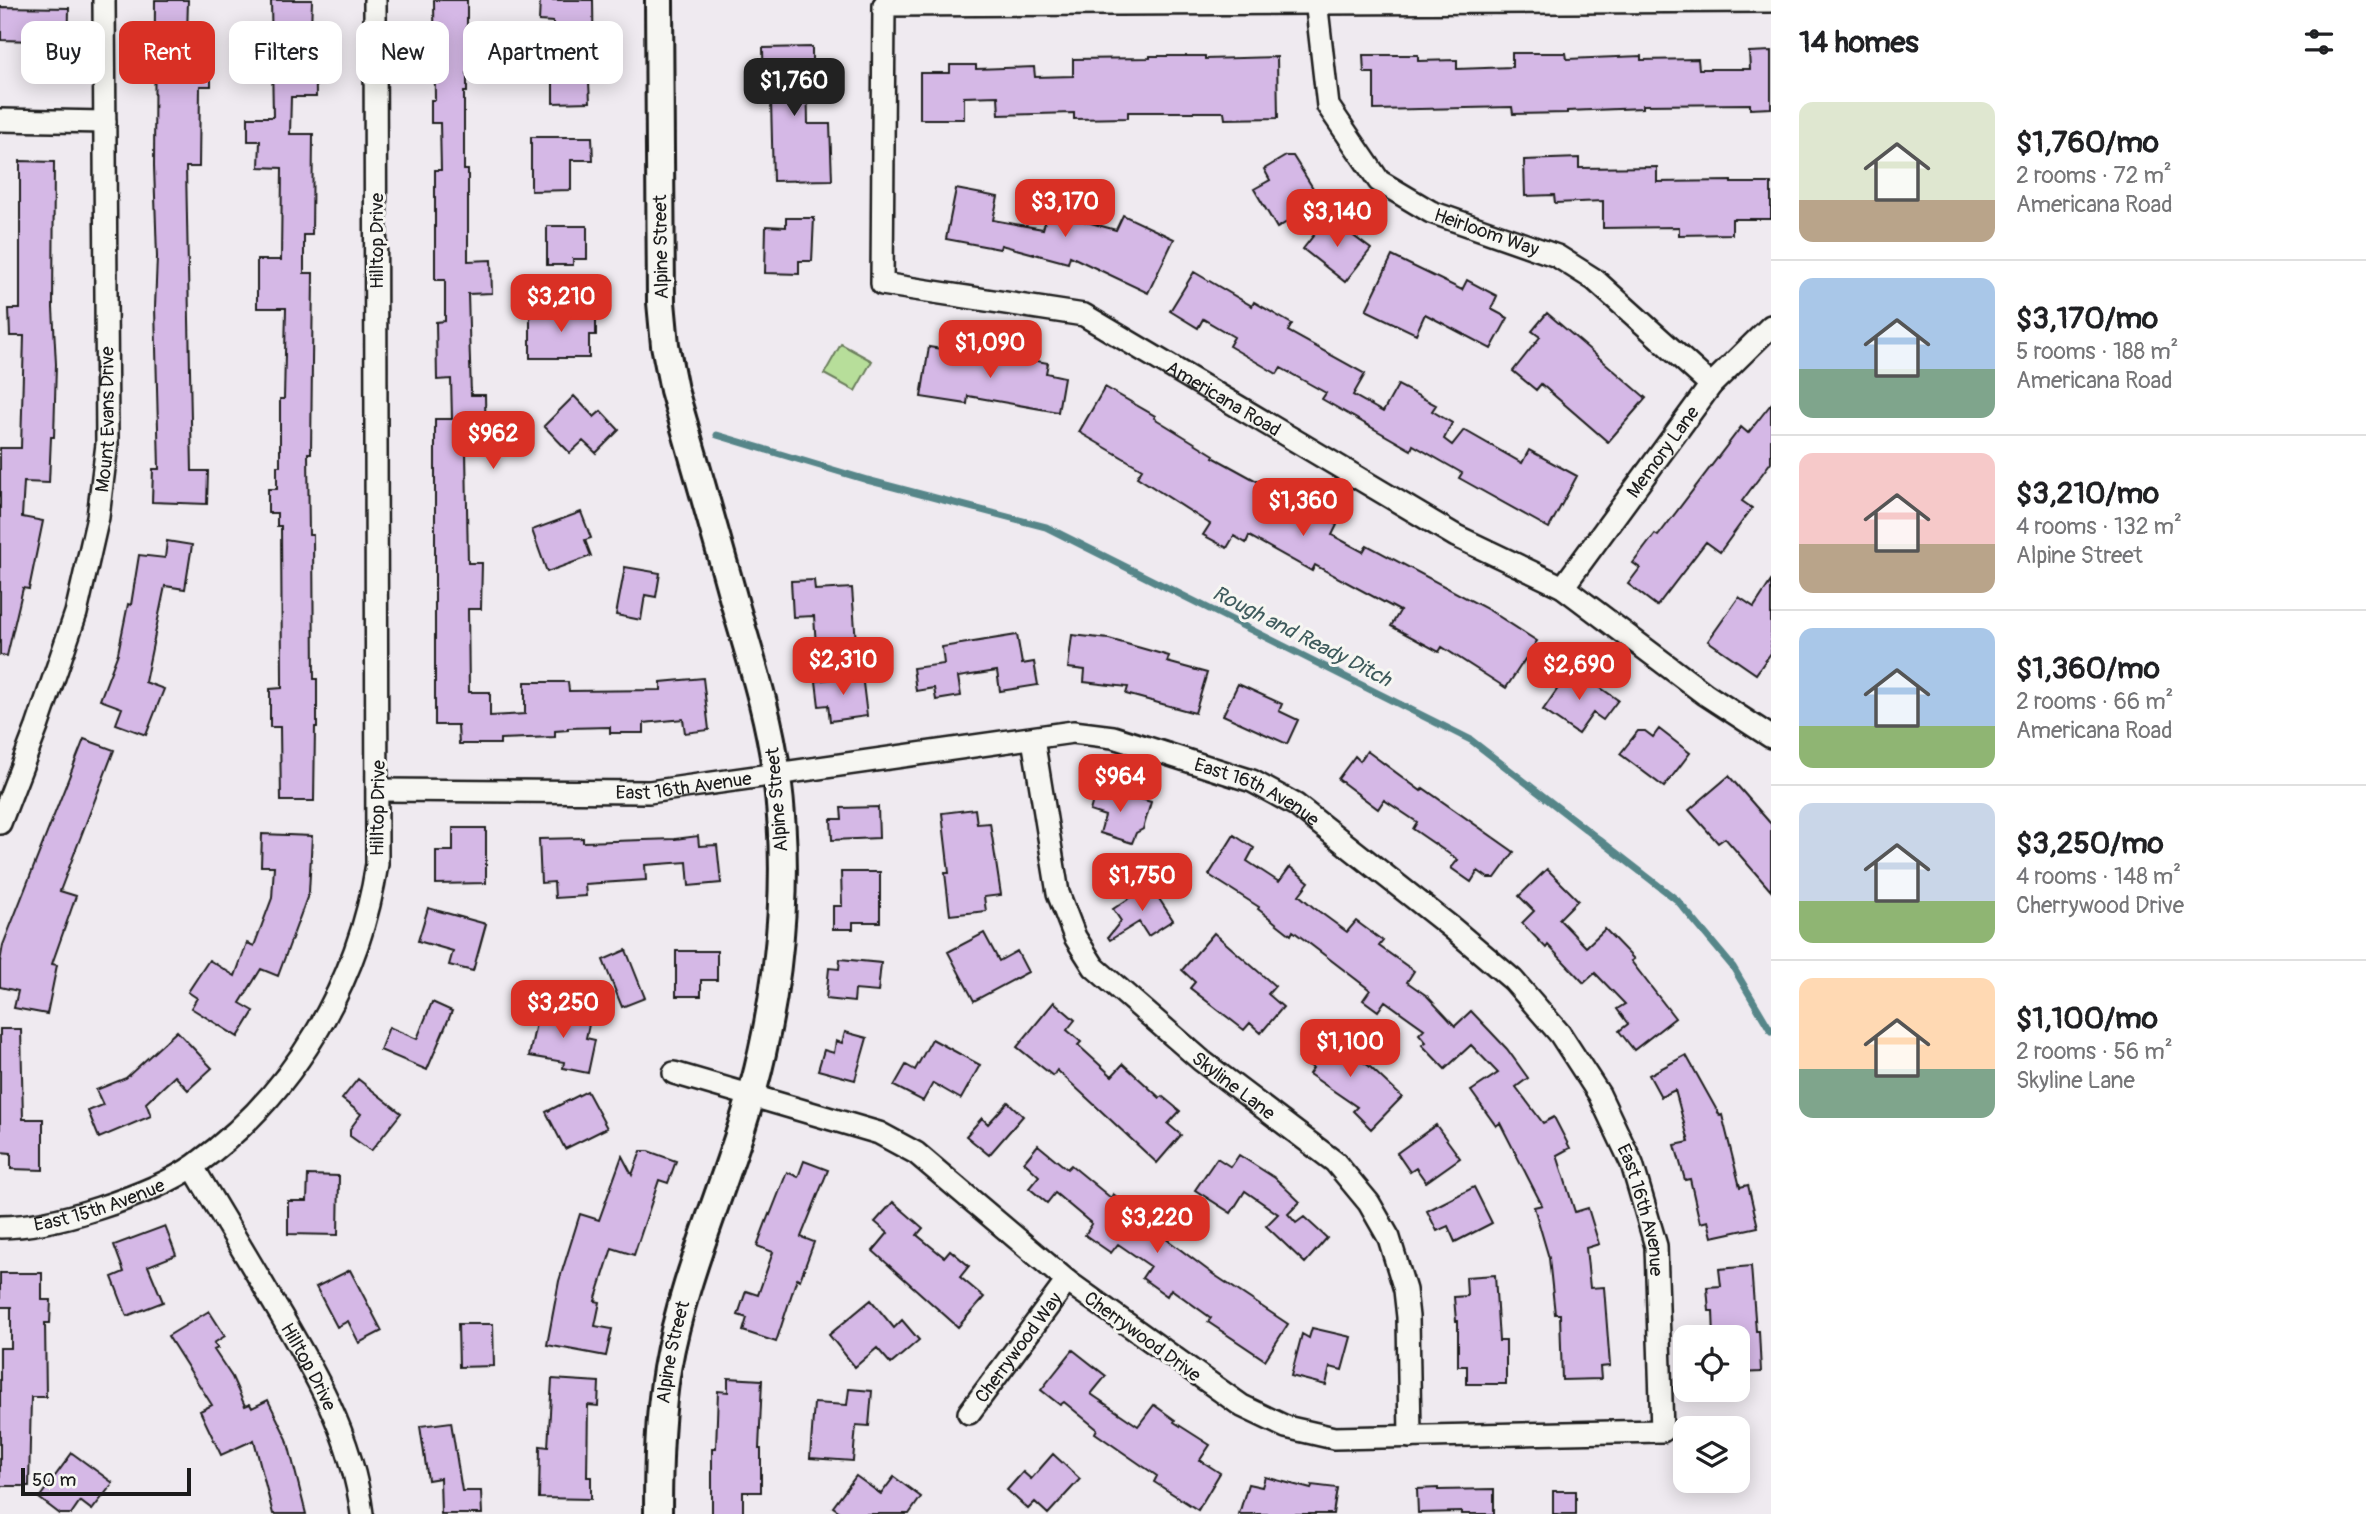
<!DOCTYPE html>
<meta charset="utf-8">
<style>
:root{--surface:#fff;--page:#f6f6f6;--text:#202124;--muted:#757577;--line:#e0e0e0;--accent:#d93025}
body{margin:0;font-family:Pangolin,sans-serif;background:var(--page);color:var(--text);height:100vh;display:flex;flex-direction:column;font-size:26px;white-space:nowrap}
*{box-sizing:border-box;margin:0}
p{font-size:23px;color:var(--muted)}
.icon{flex:none;width:38px;height:38px;fill:none;stroke:currentColor;stroke-width:2;stroke-linecap:round;stroke-linejoin:round}
.map{position:relative;flex:1;overflow:hidden}
.sheet{display:flex;flex-direction:column;background:var(--surface);width:595px}
.sheet>*{flex:none}
.banner{position:absolute;left:21px;top:21px;width:665px;height:63px;display:flex;gap:14px}
.fabs{position:absolute;left:1673px;top:1325px;display:grid;gap:14px}
.fabs a{display:grid;place-items:center;width:77px;height:77px;border-radius:14px;background:var(--surface);box-shadow:0 4px 18px #0003;font-size:35px}
.scale{position:absolute;left:21px;bottom:18px;width:170px;box-sizing:border-box;padding-left:7px;border:4px solid #1c1c1c;border-top:0;font-size:19px;line-height:24px;white-space:nowrap;color:#1c1c1c;-webkit-text-stroke:5px #f6f6f2;paint-order:stroke}
.price{position:absolute;translate:-50% -60px;padding:0 16px;border-radius:14px;background:var(--accent);color:#fff;font-size:23px;line-height:46px;filter:drop-shadow(0 2px 4px #0008)}
.price::after{content:'';position:absolute;left:50%;top:42px;width:21px;height:16px;margin-left:-10px;background:inherit;clip-path:polygon(0 0,100% 0,50% 100%)}
.price.current{background:#222;color:#fff}
ul{padding:0;list-style:none}
li{display:flex;align-items:center;gap:21px;height:175px;padding:0 28px}
li+li{border-top:2px solid var(--line)}
li span{display:grid;place-items:center;flex:none;width:196px;height:140px;border-radius:14px;color:#555}
li>.icon{margin-inline-start:auto}
span .icon{width:84px;height:84px;fill:#fffc;stroke-width:1}
li b{font-size:30px}
h2{display:flex;justify-content:space-between;align-items:center;height:84px;padding:0 28px;font-size:30px}
.tag{padding:0 24px;border-radius:14px;background:var(--surface);box-shadow:0 4px 18px #0003;font-size:24px;line-height:63px}
.tag.current{background:var(--accent);color:#fff}
main{display:flex;flex:1;min-height:0}
.map>svg:first-child{display:block}
.green{fill:#b7de9a;stroke:#6a7d5b;stroke-width:2}
.lines{fill:none;stroke-linecap:round;stroke-linejoin:round}
.stream{stroke:#568689;stroke-width:7}
.building{fill:#d5b8e6;stroke:#1c1c1c;stroke-width:2}
.minor-casing{stroke:#1c1c1c;stroke-width:26}
.tertiary-casing{stroke:#1c1c1c;stroke-width:32}
.minor{stroke:#f6f6f2;stroke-width:21}
.tertiary{stroke:#f6f6f2;stroke-width:26}
.labels{text-anchor:middle;stroke-width:6;stroke-linejoin:round;paint-order:stroke}
.street-label{font-size:19px;fill:#1c1c1c;stroke:#f6f6f2}
.water-label{font-size:21px;font-style:italic;fill:#3e5a5c;stroke:#f6f6f2}
</style>
<main>
<div class="map">
<svg width="1771" height="1514" viewBox="0 0 1771 1514">
<rect width="100%" height="100%" fill="#efeaf0"/>
<filter id="ink" filterUnits="userSpaceOnUse"><feTurbulence type="fractalNoise" baseFrequency=".0143" numOctaves="2"/><feDisplacementMap in="SourceGraphic" scale="14" xChannelSelector="R" yChannelSelector="G"/><feConvolveMatrix kernelMatrix="1 2 1 2 8 2 1 2 1" color-interpolation-filters="sRGB"/></filter>
<g filter="url(#ink)">
<!-- green -->
<path class="green" d="M841,344l31,17 -17,30 -31,-17z"/>
<g class="lines">
<!-- stream -->
<path class="stream" d="M717,435l150,45 179,47 425,213 206,160 56,67 38,64"/>
</g>
<!-- building -->
<path class="building" d="M155,0h33l-1,36h24v50h-11l-1,81h-13l6,304h16l-1,33 -55,-2 1,-33h6l-4,-162 2,-50 -3,-91z
M271,0h41l-1,30h4l1,67h-25l-1,37h23l-1,101h-8v38h9l-2,180h-3l1,82h4l1,144h3v48h-2l-1,74h-33l-1,-74h-10v-38l12,-1v-9l-1,-153h-4v-13h-9v-24h9v-23h3v-67h4l2,-91h-29v-48h24l1,-92 -23,-1 1,-26h-12v-24h25z
M434,0h33v92h-3v78h4v91l23,-1 1,33 -24,1 3,101h14l1,56h-20l2,112h14l-1,46h-13l1,83h21v24l35,-2v-32h43l1,9 92,-1v-8l42,-4 6,52 -24,3 -2,-14 -39,4v10h-34v-6l-42,1v2l-13,1v6l-55,2v5h-41l-1,-19h-23v-306h17l-1,-40 -14,1 -1,-58 9,-1v-41h-10v-110h6l-1,-47h-9v-23h4z
M540,0h53l1,82h-5l1,20 -37,1v-81l-14,-1z
M1,7l68,1 -1,56h-34l1,-23 -34,-1z
M812,47v23h-5l1,54h22l2,56 -59,1 -2,-80h-7l-1,-53z
M1771,51v57l-21,1v-5l-107,1v3l-76,3v2l-54,1 -1,-7 -138,3v-37h-10l-1,-18h55v6l39,-1v9l55,-2v-14h54l1,6 74,-3v4l57,-1 1,10h51l-1,-17z
M1150,56h55v3l72,-2 1,61 -53,1 -1,-7h-96v6l-54,1v-6l-75,2 -1,-19 -34,1v22h-44v-46h30v-8h26v4l58,-2 1,10 38,-1v-17l77,-1z
M531,137h61l1,23h-22v30l-40,1z
M1286,156h7l28,45 -44,27 -23,-39 16,-9 -6,-11z
M1579,158v10l78,-1v15l74,-1v2h40v36h-39v15l-53,1v-8l-76,1v-27l-48,2 -1,-8 -29,1 -1,-36z
M20,161l34,1 -1,146 3,56 -2,73h-3l-2,46 -25,-1 -2,35 21,4 -14,68 -6,-1 -16,68 -7,-1v-207h21l3,-112h-14l-1,-27h11z
M956,189l42,8 -5,23 50,9 5,-18 68,19 7,-15 51,24 -26,54 -78,-37 -2,7 -67,-18 -1,4 -54,-10z
M1328,217l43,32 -26,33 -42,-33z
M786,218h28l-2,43h-13v13l-34,-1 1,-47 20,1z
M547,226h40v33h-14v6h-26z
M1392,256l70,34 5,-10 30,16 -6,13 17,9 -17,31 -66,-35 -9,20 -50,-24z
M1194,272l58,34 2,-4 38,22 -4,7 77,43 -12,21 30,17 15,-27 38,20 -4,6 20,12 -8,16 8,6 12,-15 58,33 7,-13 48,26 -28,52 -90,-50 3,-5 -49,-28 -2,5 -89,-51 4,-6 -45,-25 -4,6 -48,-28 5,-9 -31,-18 -5,9 -28,-17z
M530,311h66v24h-7v23h-59z
M1547,313l99,85 -38,44 -67,-58 -5,6 -23,-19 27,-34 -8,-6z
M929,347l80,13v-4l39,7 -2,10 18,4 -6,35 -90,-16 -1,8 -46,-7z
M1105,387l50,29 -1,2 60,37 -1,2 124,68 -5,10 31,17 4,-7 122,65 48,31 -31,47 -64,-41 -3,5 -48,-26 9,-15 -85,-46 -3,6 -63,-35 -3,7 -12,-7 -7,12 -24,-13 7,-11 -73,-47 5,-8 -63,-37z
M574,396l20,21 7,-6 18,19 -23,23 -13,-12 -13,12 -26,-27z
M1771,404v58l-29,39 10,7 -32,44 -14,-10 -49,64 -29,-22 12,-16 -7,-5 22,-29 3,2 83,-109 7,6z
M581,512l10,26 -6,2 6,16 -44,16 -15,-42z
M167,541l25,4 -7,44 -20,-3 -20,96 19,7 -18,46 -30,-11 6,-16 -22,-8 18,-47 10,-49 3,1 8,-50 26,3z
M625,567l35,6 -4,24 -11,-2 -4,25 -25,-5z
M814,580l1,10 37,-2 4,55 -40,3 -2,-30 -21,1 -2,-36z
M1771,581v72l-15,21 -48,-33 31,-44 15,10z
M1017,635l5,29 12,-2 4,23 -38,6 -3,-20 -39,6 3,19 -25,4 -2,-12 -18,3 -3,-23 31,-4 -2,-17z
M1072,635l37,4 60,17 -2,6 40,11 -12,40 -69,-19 2,-7 -44,-5 1,-12 -17,-2z
M1572,668l46,32 -15,20 -10,-7 -15,21 -35,-24z
M862,675l5,41 -37,5 -2,-16 -9,1 -3,-25z
M1238,684l44,20 -3,7 19,9 -11,24 -64,-29z
M1659,729l31,24 -26,34 -44,-33 18,-23h7l8,6z
M84,739l30,11 -54,141 16,5 -24,68 5,1 -10,49 -33,-6 4,-17 -18,-4v-25l3,-17z
M1367,751l54,40 2,-3 91,64 -19,26h-7l-10,-7 -7,11 -20,-14 7,-8 -45,-31 4,-7 -33,-22 -6,9 -40,-30 17,-23 5,5z
M1729,776l42,48v67l-46,-53 -7,5 -29,-33z
M1097,786l54,16 -8,27 -7,4 -4,10 -32,-10 5,-17 -15,-5z
M878,807l1,31 -47,2 -1,-21h11l-1,-11z
M975,809l2,15 13,-1 11,72 -17,2 2,14 -36,4 -5,-42h4l-7,-60z
M453,828h33v55l-50,1v-33h17z
M262,834l50,2 -3,56 -31,84 -17,-7 -21,34 14,8 -16,26 -47,-29 6,-10 -9,-6 21,-32 26,16 12,-33 7,3 18,-48 2,-32h-13z
M1234,835l20,13 -7,13 32,21 11,-15 19,15 -10,13 14,12 34,25 9,-11 27,20 -4,5 35,25 -7,11 20,14 28,30 16,-15 36,38 21,29 -12,9 27,36 11,-6 16,31 -13,7 18,57 13,-4 11,36 -13,4 4,40 14,-1 6,79 -10,1 1,12 -39,1 -2,-66h-5l-6,-56 -15,-51 8,-2 -42,-82 -4,3 -25,-35 27,-18 -27,-28 -26,24 -23,-24 4,-3 -7,-8 5,-5 -39,-28 -7,10 -15,-11 7,-10 -77,-59 -2,4 -33,-26 1,-2 -50,-32z
M698,836l1,10 18,-1 4,38 -32,3 -2,-24 -42,3 1,15 -61,4 1,12 -31,2 -1,-16 -13,1 -2,-44 44,-1v4l92,-3z
M1547,869l31,31 -19,19 27,28 19,-18 29,30 -3,2 44,57 -41,32 -15,-19 9,-7 -11,-15 8,-5 -30,-31 -11,10 -36,-38 -2,3 -24,-25 12,-12 -15,-15z
M841,872h39v50h-27v7h-20v-23h9z
M1150,885l23,35 -25,16 -9,-14 -29,18 -2,-3 13,-16 -8,-12z
M428,908l58,16 -13,47 -24,-6 4,-14 -35,-10z
M984,933l15,28 18,-10 11,21 -54,29 -26,-49z
M1214,933l61,53 -7,8 15,13 -22,26 -11,-10 -6,7 -54,-42 5,-6 -13,-12z
M626,950l19,48 -23,9 -19,-47z
M676,951h41v29h-16v16h-25z
M840,959l41,4 -3,29 -23,-2 -1,12 -28,-3 3,-31 10,1z
M432,1002l20,9 -25,59 -47,-20 9,-23 28,12z
M1054,1002l21,18 -8,10 14,12 -3,3 34,31 11,-12 37,34 2,-2 18,15 -12,13 13,11 -24,28 -100,-93 -4,6 -36,-29z
M539,1009l51,11 -4,18 9,2 -7,33 -25,-5 1,-6 -35,-6z
M0,1029h21l2,90h20v51l-32,-1v-16l-11,-1z
M177,1031l35,37 -24,22 -13,-14 -29,27 5,13 -52,22 -11,-27 15,-6 -7,-15 30,-12z
M1318,1031l51,35 33,31 -31,32 -18,-18 4,-4 -48,-33 4,-6 -14,-10z
M845,1032l22,6 -12,42 -37,-10 6,-20 10,3 2,-12 6,2z
M932,1039l48,26 -19,34 -28,-16 -10,18 -29,-15 12,-21 9,5z
M1686,1055l34,61 2,-1 18,72 8,-2 10,42 -46,10 -4,-16 -8,2 -10,-44 -5,1 -10,-35 14,-3 -14,-52 -14,7 -12,-22z
M358,1079l43,34 -30,38 -21,-15v-7l11,-15 -19,-15z
M587,1091l20,37 -42,21 -19,-37z
M1008,1102l15,14 -34,39 -23,-19 16,-18 6,6z
M1436,1125l24,33 -34,24 -10,-14 -6,4 -13,-19z
M1038,1145l29,24 4,-4 40,33 2,-4 43,31 -3,4 60,45 75,50 -23,36 -57,-38 3,-4 -40,-29 -4,7 -25,-18 8,-12 -32,-22 -7,9 -26,-18 7,-11 -37,-31 -8,10 -18,-15 10,-12 -15,-14z
M641,1151h7l28,10 -8,22 -9,-3 -25,75 -22,-7 -17,53 5,1 -5,24 17,3 -6,27 -59,-11 12,-64 21,-67 19,6 23,-64 10,19z
M1239,1155l36,23 25,24 -12,12 8,9 8,-6 23,21 -22,25 -39,-37 12,-12 -33,-23 -14,22 -36,-23 22,-32 14,9z
M804,1161l24,9 -27,67 13,5 -14,38 -3,-2 -21,64 -33,-11 4,-13 -9,-3 8,-24 12,4 15,-43 -16,-6 12,-32 1,1 17,-43 11,5z
M308,1175l31,1 -1,59 -50,-1v-33h19z
M1474,1187l18,36 -37,19 -7,-16 -11,5 -10,-20z
M893,1202l30,26 -6,7 27,22 6,-7 19,16 -9,11 24,20 -26,30 -85,-76 15,-18 -13,-11z
M165,1226l11,29 -28,11 15,36 -36,14 -15,-39 12,-5 -10,-27z
M1751,1266l5,65h3l2,41 -23,1v-36h-24l-1,-26h-4l-2,-24 14,-1 -2,-17z
M350,1270l32,61 -23,12 -11,-22 -11,6 -21,-40z
M0,1273h42v27h9l-1,23h-5l1,74h-15l-2,89h-29v-138h11v-41h-11z
M1495,1275l4,66h7v43h-39v-18h-9v-45h-2l-2,-24 13,-1 -1,-19z
M871,1300l23,28 8,-8 17,20 -28,24 -14,-16 -22,19 -26,-32z
M209,1311l16,25 -11,7 4,5 -4,2 18,27 13,29 5,-2 2,4 16,-8 19,39 19,75h-33l-19,-74 -33,15 -21,-44 12,-6 -44,-69z
M458,1324h35l1,42 -35,1z
M1312,1328l39,9 -9,33 -12,-3 -4,18 -35,-9 11,-42 7,4z
M1073,1350l33,26 -15,18 47,32 16,-21 21,15 -1,2 36,23 -10,15 20,13 -22,37 -44,-28 3,-6 -62,-43 2,-4 -33,-27 -4,3 -19,-15z
M728,1378l34,2 -3,69h2v43h-18v22h-31v-66h4l2,-57 10,1z
M552,1379l47,3 -1,24 -10,-1 -1,72h4v22l-52,-1 1,-52 8,1z
M849,1389l23,2 -3,35 -13,-1 -3,36 -43,-3 4,-55 33,2z
M451,1422l11,69h19l1,23h-41l-1,-36 -12,2 -8,-54z
M72,1453l41,30 -21,27 -12,-9 -9,13h-11l-21,-16z
M1053,1454l27,25 -32,35 -13,-12 -7,7 -21,-19 16,-18 8,7z
M856,1476l25,18 13,-17 27,20 -12,17h-66l-10,-7z
M1265,1477l46,12 1,-4 25,3 -4,26h-94l9,-30 14,3z
M1438,1488v2l56,-1v25h-32v-2l-44,1 -1,-24z
M1553,1491h23v23h-23z"/>
<g class="lines">
<!-- minor casing -->
<g class="minor-casing">
<g id="minor">
<path id="s1" d="M1316,0l12,106 51,75 52,31 126,44 38,24 116,105"/>
<path id="s2" d="M1771,1l-887,4 -2,279 202,31 372,221 107,51 142,107 66,43"/>
<path d="M0,120l105,2"/>
<path id="s3" d="M1563,587l148,-202 60,-59"/>
<path id="s4" d="M1033,739l25,154 17,44 19,30 108,94 133,101 34,41 20,35 16,52 3,27 2,120"/>
<path id="s5" d="M378,790l271,2 424,-60 40,5 139,44 44,24 156,123 61,52 47,54 39,60 33,70 24,82 6,185 -328,7 -48,-11 -44,-21 -175,-125 -151,-128 -37,-20 -205,-60"/>
<path id="s6" d="M0,823l37,-96 39,-114 22,-96 9,-73 -3,-444"/>
<path id="s7" d="M193,1167c26,44 53,88 79,133 40,67 80,134 90,214"/>
<path id="s8" d="M0,1227c32,0 68,-9 99,-19 31,-10 69,-24 96,-43 98,-70 164,-182 182,-301l-2,-864"/>
<path id="s9" d="M969,1413l98,-132"/>
</g>
</g>
<!-- tertiary casing -->
<g class="tertiary-casing">
<g id="tertiary">
<path id="s10" d="M658,1514c0,-48 1,-97 9,-145 18,-106 72,-210 95,-316 20,-89 27,-186 15,-276 -7,-58 -25,-114 -41,-169 -20,-73 -41,-145 -62,-218l-9,-45 -4,-43 -2,-302"/>
</g>
</g>
<!-- minor -->
<use href="#minor" class="minor"/>
<!-- tertiary -->
<use href="#tertiary" class="tertiary"/>
</g>
</g>
<g class="labels">
<!-- street labels -->
<g class="street-label">
<text dy="7" stroke="none"><textPath href="#s1" startOffset="317">Heirloom Way</textPath></text>
<text transform="translate(376 241) rotate(-90)" y="7">Hilltop Drive</text>
<text transform="translate(660 247) rotate(-91)" y="7">Alpine Street</text>
<text dy="7" stroke="none"><textPath href="#s2" startOffset="1533">Americana Road</textPath></text>
<text dy="7" stroke="none"><textPath href="#s6" startOffset="420">Mount Evans Drive</textPath></text>
<text dy="7" stroke="none"><textPath href="#s3" startOffset="168">Memory Lane</textPath></text>
<text dy="7" stroke="none"><textPath href="#s5" startOffset="306">East 16th Avenue</textPath></text>
<text dy="7" stroke="none"><textPath href="#s5" startOffset="894">East 16th Avenue</textPath></text>
<text transform="translate(776 800) rotate(-95)" y="7">Alpine Street</text>
<text transform="translate(377 808) rotate(-89)" y="7">Hilltop Drive</text>
<text dy="7" stroke="none"><textPath href="#s4" startOffset="422">Skyline Lane</textPath></text>
<text dy="7" stroke="none"><textPath href="#s8" startOffset="102">East 15th Avenue</textPath></text>
<text dy="7" stroke="none"><textPath href="#s5" startOffset="1482">East 16th Avenue</textPath></text>
<text transform="translate(1143 1336) rotate(36)" y="7">Cherrywood Drive</text>
<text dy="7" stroke="none"><textPath href="#s9" startOffset="82">Cherrywood Way</textPath></text>
<text dy="7" stroke="none"><textPath href="#s10" startOffset="163">Alpine Street</textPath></text>
<text dy="7" stroke="none"><textPath href="#s7" startOffset="231">Hilltop Drive</textPath></text>
</g>
<!-- water labels -->
<g class="water-label">
<text transform="translate(1302 636) rotate(27)" y="7">Rough and Ready Ditch</text>
</g>
</g>
</svg>
<div class="fabs">
<a><svg class="icon" aria-label="locate" viewBox="0 0 24 24"><circle cx="12" cy="12" r="6"/><path d="M12 2v4M12 18v4M2 12h4M18 12h4"/></svg></a>
<a><svg class="icon" aria-label="layers" viewBox="0 0 24 24"><path d="M12 4l9 5-9 5-9-5zM3 14l9 5 9-5"/></svg></a>
</div>
<div class="scale">50 m</div>
<b class="price current" style="left:794px;top:118px">$1,760</b>
<b class="price" style="left:1065px;top:239px">$3,170</b>
<b class="price" style="left:1337px;top:249px">$3,140</b>
<b class="price" style="left:561px;top:334px">$3,210</b>
<b class="price" style="left:990px;top:380px">$1,090</b>
<b class="price" style="left:493px;top:471px">$962</b>
<b class="price" style="left:1303px;top:538px">$1,360</b>
<b class="price" style="left:843px;top:697px">$2,310</b>
<b class="price" style="left:1579px;top:702px">$2,690</b>
<b class="price" style="left:1120px;top:814px">$964</b>
<b class="price" style="left:1142px;top:913px">$1,750</b>
<b class="price" style="left:563px;top:1040px">$3,250</b>
<b class="price" style="left:1350px;top:1079px">$1,100</b>
<b class="price" style="left:1157px;top:1255px">$3,220</b>
<div class="banner">
<a class="tag">Buy</a>
<a class="tag current">Rent</a>
<a class="tag">Filters</a>
<a class="tag">New</a>
<a class="tag">Apartment</a>
</div>
</div>
<section class="sheet">
<h2>14 homes<svg class="icon" aria-label="filters" viewBox="0 0 24 24"><path d="M4 7h16M4 17h16"/><circle cx="9" cy="7" r="2"/><circle cx="15" cy="17" r="2"/></svg></h2>
<ul>
<li><span style="background:linear-gradient(#dfe7d0 70%,#b9a48a 0)"><svg class="icon" aria-label="home" viewBox="0 0 24 24"><path d="M3 11l9-7 9 7M6 9v11h12V9"/></svg></span><div><b>$1,760/mo</b><p>2 rooms · 72 m²</p><p>Americana Road</p></div></li>
<li><span style="background:linear-gradient(#a9c7e8 65%,#7fa58c 0)"><svg class="icon" aria-label="home" viewBox="0 0 24 24"><path d="M3 11l9-7 9 7M6 9v11h12V9"/></svg></span><div><b>$3,170/mo</b><p>5 rooms · 188 m²</p><p>Americana Road</p></div></li>
<li><span style="background:linear-gradient(#f6c9c9 65%,#b9a48a 0)"><svg class="icon" aria-label="home" viewBox="0 0 24 24"><path d="M3 11l9-7 9 7M6 9v11h12V9"/></svg></span><div><b>$3,210/mo</b><p>4 rooms · 132 m²</p><p>Alpine Street</p></div></li>
<li><span style="background:linear-gradient(#a9c7e8 70%,#8fb573 0)"><svg class="icon" aria-label="home" viewBox="0 0 24 24"><path d="M3 11l9-7 9 7M6 9v11h12V9"/></svg></span><div><b>$1,360/mo</b><p>2 rooms · 66 m²</p><p>Americana Road</p></div></li>
<li><span style="background:linear-gradient(#c9d6e8 70%,#8fb573 0)"><svg class="icon" aria-label="home" viewBox="0 0 24 24"><path d="M3 11l9-7 9 7M6 9v11h12V9"/></svg></span><div><b>$3,250/mo</b><p>4 rooms · 148 m²</p><p>Cherrywood Drive</p></div></li>
<li><span style="background:linear-gradient(#ffd9b3 65%,#7fa58c 0)"><svg class="icon" aria-label="home" viewBox="0 0 24 24"><path d="M3 11l9-7 9 7M6 9v11h12V9"/></svg></span><div><b>$1,100/mo</b><p>2 rooms · 56 m²</p><p>Skyline Lane</p></div></li>
</ul>
</section>
</main>
